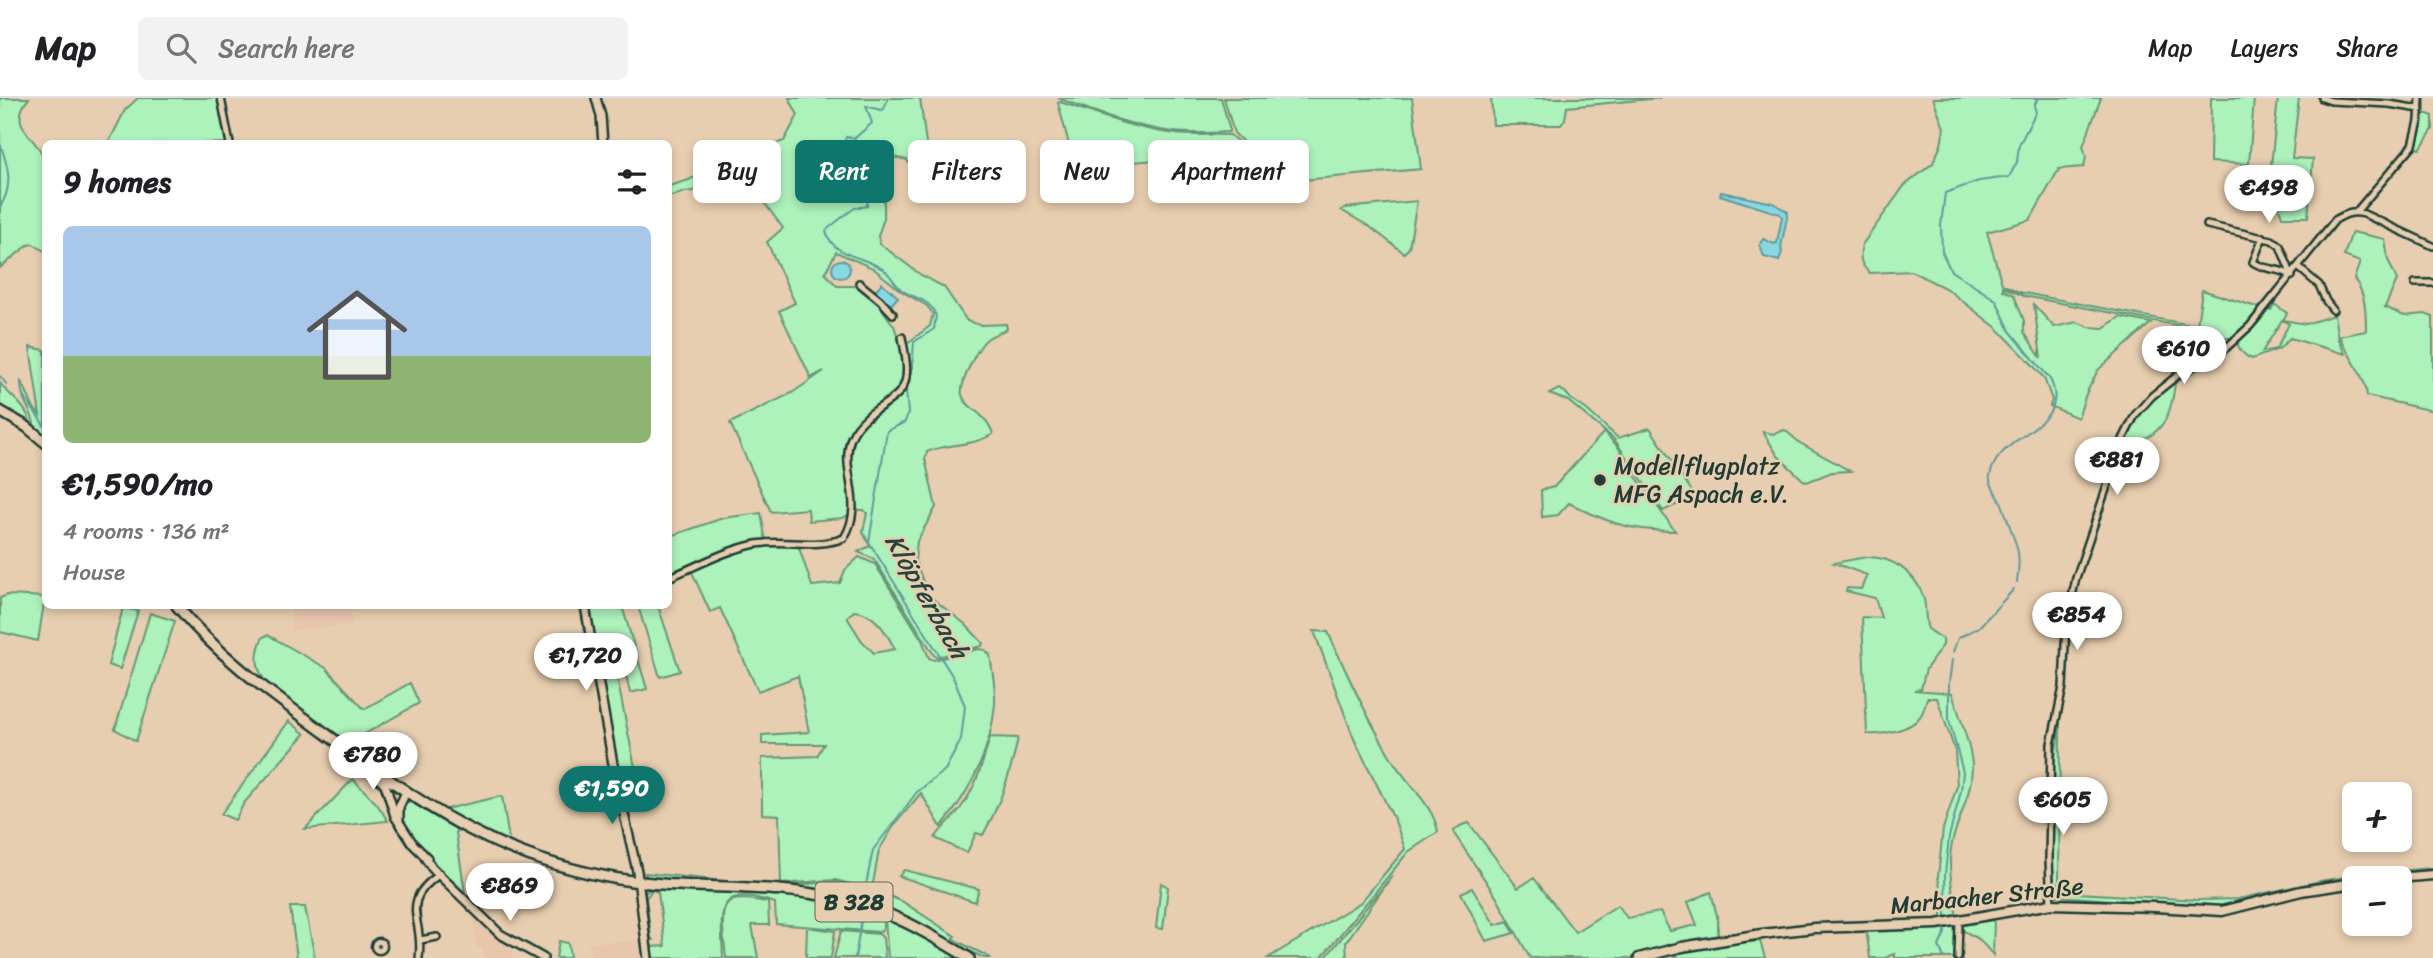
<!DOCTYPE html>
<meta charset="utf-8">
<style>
:root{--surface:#fff;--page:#f2f2f2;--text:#202124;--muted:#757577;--line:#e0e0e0;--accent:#0f766e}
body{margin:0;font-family:Sriracha,sans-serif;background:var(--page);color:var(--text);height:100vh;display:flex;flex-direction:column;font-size:26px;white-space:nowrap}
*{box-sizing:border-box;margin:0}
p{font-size:23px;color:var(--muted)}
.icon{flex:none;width:38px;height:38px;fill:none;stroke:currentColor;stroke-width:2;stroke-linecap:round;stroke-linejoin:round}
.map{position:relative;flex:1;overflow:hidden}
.panel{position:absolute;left:42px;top:42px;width:630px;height:469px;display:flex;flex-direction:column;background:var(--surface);border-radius:10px;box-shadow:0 4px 10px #0003}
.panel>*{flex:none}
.hud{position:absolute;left:693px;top:42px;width:665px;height:63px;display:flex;gap:14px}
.controls{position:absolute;left:2342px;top:684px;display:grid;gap:14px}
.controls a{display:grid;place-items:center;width:70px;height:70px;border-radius:10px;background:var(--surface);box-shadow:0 4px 10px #0003;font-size:35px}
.price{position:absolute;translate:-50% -60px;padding:0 16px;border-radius:24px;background:#fff;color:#222;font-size:23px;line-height:46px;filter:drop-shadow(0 2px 4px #0008)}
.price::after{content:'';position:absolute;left:50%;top:42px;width:21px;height:16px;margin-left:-10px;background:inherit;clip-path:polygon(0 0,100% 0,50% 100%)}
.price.active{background:var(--accent);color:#fff}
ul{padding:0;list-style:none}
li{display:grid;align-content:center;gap:14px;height:371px;padding:0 21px}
li span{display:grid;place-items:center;height:217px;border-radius:10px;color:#555}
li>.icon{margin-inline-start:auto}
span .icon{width:126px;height:126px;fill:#fffc;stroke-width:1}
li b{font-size:30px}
h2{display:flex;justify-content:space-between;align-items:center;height:84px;padding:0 21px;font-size:30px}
.chip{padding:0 24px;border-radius:10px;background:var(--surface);box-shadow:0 4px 10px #0003;font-size:24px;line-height:63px}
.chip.active{background:var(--accent);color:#fff}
header{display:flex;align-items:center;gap:42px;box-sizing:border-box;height:98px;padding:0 35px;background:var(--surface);border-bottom:2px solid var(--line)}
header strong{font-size:33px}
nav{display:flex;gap:38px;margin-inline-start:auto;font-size:24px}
.search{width:490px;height:63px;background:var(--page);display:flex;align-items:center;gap:18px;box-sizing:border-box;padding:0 24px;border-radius:10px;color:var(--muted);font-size:26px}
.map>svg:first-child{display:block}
.built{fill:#e8c5ad}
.green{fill:#adf1bb;stroke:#669778;stroke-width:2;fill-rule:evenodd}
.water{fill:#88d8e2;stroke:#5e9a9c;stroke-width:2}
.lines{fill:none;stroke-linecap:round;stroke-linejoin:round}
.stream{stroke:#5e9a9c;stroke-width:2}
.minor-casing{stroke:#1f3d34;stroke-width:10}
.tertiary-casing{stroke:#1f3d34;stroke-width:12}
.secondary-casing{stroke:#1f3d34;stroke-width:13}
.primary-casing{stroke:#1f3d34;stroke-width:14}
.minor{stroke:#e8ceb0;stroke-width:5}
.tertiary{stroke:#e8ceb0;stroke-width:7}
.secondary{stroke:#e8ceb0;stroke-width:8}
.primary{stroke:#e8ceb0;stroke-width:9}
.poi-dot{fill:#1f3d34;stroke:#e8ceb0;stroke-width:2.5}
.labels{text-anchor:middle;stroke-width:5;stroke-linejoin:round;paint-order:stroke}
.shield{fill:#e8ceb0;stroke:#5b6859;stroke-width:2}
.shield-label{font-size:23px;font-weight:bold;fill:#1f3d34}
.poi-label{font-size:24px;fill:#1f3d34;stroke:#e8ceb0;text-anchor:start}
.street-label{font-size:24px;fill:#1f3d34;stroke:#e8ceb0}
.water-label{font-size:26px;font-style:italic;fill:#24453d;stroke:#e8ceb0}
</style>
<header>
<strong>Map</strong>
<div class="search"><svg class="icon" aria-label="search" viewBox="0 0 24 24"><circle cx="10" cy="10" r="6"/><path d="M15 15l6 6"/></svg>Search here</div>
<nav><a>Map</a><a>Layers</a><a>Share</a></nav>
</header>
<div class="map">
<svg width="2433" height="860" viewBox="0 0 2433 860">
<rect width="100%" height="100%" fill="#e8ceb0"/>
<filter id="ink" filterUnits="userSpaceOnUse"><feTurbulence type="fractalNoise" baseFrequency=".0143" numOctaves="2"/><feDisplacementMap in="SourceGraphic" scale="14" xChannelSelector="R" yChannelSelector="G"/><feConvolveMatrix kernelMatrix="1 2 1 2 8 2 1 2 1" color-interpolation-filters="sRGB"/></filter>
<g filter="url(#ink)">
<!-- built -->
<path class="built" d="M293,508h57l3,19 -63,5z
M473,820l4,1 35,31 1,8h-29l-2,-11h-5z
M640,843l3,1 3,16h-55l-2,-16z"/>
<!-- green -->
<path class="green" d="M0,0h29c-23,27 7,39 16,61 4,11 1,77 1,93l-13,-8 -5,1 -28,23z
M138,0h81l9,45 -120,1 17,-34z
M789,0h131l10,75c-13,3 -17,-3 -23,-13l-15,-3 -8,28v33l-6,18 2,8 41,31 23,12 23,34 13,4 26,-1 1,5c-6,3 -15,6 -20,10 -9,7 -28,45 -25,56 3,13 25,18 31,39 -23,14 -44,8 -66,18l-2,7 11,48 -19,34 -2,19 13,35 37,29 18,19 -1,3 -45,11 -3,-2 -60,-96 -16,-7 12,-6 -7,-14 4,-19 -3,-3h-8c-3,-24 -14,-61 1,-82 9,-12 31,-26 43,-36l2,1 3,-7v-41l25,-19 3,-12 -6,-8 -26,-15 -28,-23 -37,-16 -11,21 12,13h19l23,19 15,21 10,29v24l-4,11 -27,18 -17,17 -7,14 3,56 -1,18 -8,5 -34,3 -1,-12 -37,3 -41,-89 62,-30 32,-22 -13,7 -32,-67 16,-8 -28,-61 16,-14 -34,-46 4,-3 -27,8 -41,5 -16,5v-11l20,-6 34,-18 61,-21 14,-26z
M1058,0h163l8,29v5c-19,1 -37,2 -55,0 -40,-5 -80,-20 -116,-34z
M1224,0h188l9,71 -129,12 -40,-30 -18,-18z
M1491,0h169l-93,9 -2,12 -4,6h-68z
M1933,0h168l-18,48 3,10 -2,11 -25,2 -29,51 -43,12 15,52 17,8 171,33 3,-2 -3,5 -166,-32 -21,-9v3l11,5 10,26v11l17,26 -7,-53 20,22 23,-5 12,5 14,1 17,-11 31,6 -53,47 -12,24 -8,24 -28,-12 2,-6 -8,-22 -13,-15 -33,-34 -51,-40 -36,-18 -41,2c-10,-8 -11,-15 -8,-28l42,-59 29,-23 8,-18 3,-17z
M2211,0h43l-5,66 -39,-2z
M2278,0h21l-7,60 21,1 -5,58h-26l-4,-13 -10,-2 7,-35 -4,-1z
M2423,0h2v15l8,3v13l-13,20 -4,-2 9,-34 -3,-1z
M1060,4c37,12 76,28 116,32 18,2 36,0 54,1l20,17 -175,15 -17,-64z
M1417,103l-8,47 -5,5 -34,-26 -29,-17 4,-2z
M2352,134l33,7 3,21 9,20 -12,27 19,9 21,-2 8,3v94l-66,-15c-2,-22 -19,-40 -28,-60l27,-5c0,-18 0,-38 -12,-52l6,-17 -16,-6z
M2202,192l61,19 -29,29h-16l-19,-8 -2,-5z
M2274,206l13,9 -4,7 23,4 28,-9 4,24 7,15 -55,-16 -11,11 -27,10c-8,-3 -14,-10 -15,-18l20,-17 11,-14h3zM2282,222l7,4 -13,25 -14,3z
M30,249l15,3v88l-10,-9c-2,-20 -14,-25 -14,-47 9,11 6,21 19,33z
M2219,255l5,1 -49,29c-4,36 -13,51 -47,64l-9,25 -4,-1c21,-68 46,-83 104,-118z
M0,285c10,14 27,22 30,40l-30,-16z
M1559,291l6,3 6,7 16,11 31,28 32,-10 45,68 -32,15 -49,-72 -46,-38 -19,-7z
M1785,332l15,13 50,28 -18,1 -25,10 -4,-2 -25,-24 -15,-24 11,2z
M1604,334l14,15 16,27 41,57c-46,0 -66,-8 -106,-28l-11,12 -16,2 -1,-27 13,-3z
M761,415l5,29 -14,2 -83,33 -1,-40 55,-19z
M776,446l22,1 14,41 28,-3 5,-13 14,-13 16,7 47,76 7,18 5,2 44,-11 7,1 5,5c2,16 6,33 5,49 -4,46 -25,88 -54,123l-20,-34 -26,31 -16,26 -7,39 -37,-9 -54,4 -2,-69 -17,-1v-56l55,-2 7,-12h-62v-9l47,-3 -11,-56 -40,15 -38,-83 -10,4 -19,-42c28,-12 54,-23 85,-26zM854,513c21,1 32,21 41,38l-21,4 -12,-12 -14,-22v-3z
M1866,459c25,-1 49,15 57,39 4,11 1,23 5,33l15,10v6l-17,24 -5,20 -7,1 38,3c6,19 20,55 20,73 0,27 -12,48 -19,73 -7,27 0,53 4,79l-15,3v-23l-4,-21 5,-48 14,-43 -2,-35 -18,-53h-10c-2,6 -3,13 -6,17 -8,15 -39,20 -54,19l-5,-117 19,1 -6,-20 -29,-7 1,-3 14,1 6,-14 -33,-12z
M7,497l38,2 -7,44 -38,-9v-34z
M587,508h35l25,83 -17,4 -8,-36 -9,1 26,129 -19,4z
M638,508h20l22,65 -20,6z
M123,510l15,3 -18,58 -12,-4z
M150,515l25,8 -39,120 -21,-12z
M1314,533l14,1c19,43 39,86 64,127 13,23 42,46 46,73l-30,20 -87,106h-53l93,-56 44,-53 -10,-28 -41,-82z
M268,537l58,33 38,41 46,-26 9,20 -72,41 -54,-41 -2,2c-24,-18 -44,-36 -28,-68z
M289,623l16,13 -61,69 -9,17 -14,-6z
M2060,625l-1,166 2,3 137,8 40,-1 87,-19 68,-9 40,-3v4l-79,6 -135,30 -161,-12 -3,-3 -3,-30 2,-98z
M990,639l28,1c-7,35 -17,65 -35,97l-7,-2 -9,20 -32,-15c7,-10 17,-19 25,-29 16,-21 23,-47 30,-72z
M353,681l24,25 11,17 -83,8z
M502,698l8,50 -69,-36z
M404,704l11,1 40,23 10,67c-16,-16 -66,-57 -64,-80 0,-1 3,-10 3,-11z
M1469,725l49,65 16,-10 41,54 43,-27 9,13 33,-6 10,19 27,-6 -9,-23 23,-10 7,28v17l-24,3 -59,18h-105l-33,-60 -44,-66 7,-6z
M904,772l75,19 -4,13 -76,-26z
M645,775l132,13 59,-4 45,13 3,3 -1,11 -32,-10 -203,-20z
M1392,778l-46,66 1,16h-22z
M1161,785l7,4 -5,42 -7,-1z
M653,789c77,4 162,0 235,29 26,11 51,28 75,42h-75l-3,-39 -2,10 -4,3 -103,-8 -1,-21c-61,-21 -54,9 -52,55h-71l-1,-11 14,-1 -7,-54 -6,-2 -6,8 5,40 2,2h-4l-4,-47z
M1472,790l23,37 13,-4 6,12 -28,8 -25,-48z
M887,797l16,7 52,34 -2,3 38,19h-7l-99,-48z
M746,801l22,3 1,23h-17l6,33h-32c-1,-12 -8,-50 3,-56 4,-3 12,-3 17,-3z
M290,809h15l10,51h-18z
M1994,821l-1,36 -14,-16 -17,-9v-5z
M1956,827v33h-61v-5l-10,5h-15l-4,-29z
M807,829l28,4 -4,27h-25z
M841,833l38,3 4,4 2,20h-51z
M559,843l9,2 2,15h-14z
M1760,843l5,17h-85l-8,-4 11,-5z"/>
<!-- water -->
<path class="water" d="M1721,94l52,11 15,9 -7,35 1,5 -3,9 -15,-4 -4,-12 4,-6 10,5 3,-1 5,-26 -2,-3 -60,-19z
M832 171a9 9 0 1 1 18 0a9 9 0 1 1-18 0Z
M882,185l16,14 -9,10 -16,-14z"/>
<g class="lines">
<!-- stream -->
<path class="stream" d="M0,1l1,-1
M0,45c8,23 14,42 0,64
M0,278l7,9
M23,297l23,33
M2017,484c2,-13 3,-26 -1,-38 -5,-13 -9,-27 -14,-40 -3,-7 -11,-17 -12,-24 -1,-4 1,-7 2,-11 12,-36 81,-44 58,-90l-40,-48 -14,-31 -45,-29 -9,-19 -1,-27 4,-32 34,-12 30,-4 8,-15 2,-17 17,-33 -2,-6 4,-8
M1953,554l5,-14 21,-11 35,-38
M864,797l9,-45 44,-58 28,-22 16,-30 4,-34 -12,-29 -84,-135 18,-111 18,-9 3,-9 -2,-24 6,-19 2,-28 20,-13 2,-13c-6,-17 -19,-16 -34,-26 -7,-5 -11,-15 -18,-20 -20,-15 -51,-12 -58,-39 2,-3 24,-20 29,-23 2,-1 10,-1 12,-2l3,-21c-11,-11 -15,-24 -28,-34l4,-14 9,1 17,-15 -6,-17 15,4 3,-1 4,-11
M1946,820l-1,-44 4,-37 12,-46 2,-19 -14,-52v-37l3,-23
M855,860l7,-43
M1944,860l-5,-12 6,-13v-6"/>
<!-- minor casing -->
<g class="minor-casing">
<path id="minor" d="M221,0l9,46
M2322,0l9,3 58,3 31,5
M2356,114l57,-67 6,-24 1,-23
M2207,127l65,15 8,6 12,30
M2263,139l-10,25c12,9 26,5 39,14
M2298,169l21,18 7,16 7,9
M859,185l21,17 13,14
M2415,185h18
M668,480c29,-12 58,-28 88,-34 30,-5 60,5 88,-6 22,-36 -5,-66 7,-100 4,-9 9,-15 16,-21 10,-10 27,-16 34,-27 10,-13 4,-37 1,-53
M2051,806l-2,-44 2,-116 12,-57 3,-62 10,-47 47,-139 12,-24 17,-19 31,-25 43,-23 24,-22 85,-106c10,-6 17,-9 29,-6l69,32
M420,842l17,-3
M374.5 848a4.5 4.5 0 1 1 9 0a4.5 4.5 0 1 1-9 0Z
M419,860c6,-39 -22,-55 21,-84
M1958,860l1,-37"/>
</g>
<!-- tertiary casing -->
<g class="tertiary-casing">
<path id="tertiary" d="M596,0l5,18 2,28
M585,508l30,169 22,96 11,87
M361,667l24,19 10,32 18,28 14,14
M399,723v-14l7,-15
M424,758l8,12 68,66 43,24"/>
</g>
<!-- secondary casing -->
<g class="secondary-casing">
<path id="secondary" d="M2397,780l36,-3
M1639,860l43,-11 80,-13 52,-6 123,-4 114,-20 105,3 66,4 79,-20 53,-8"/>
</g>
<!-- primary casing -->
<g class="primary-casing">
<path id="primary" d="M0,313l27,16 19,16
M177,508c42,51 95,88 148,127 98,73 170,125 294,146 73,12 149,3 221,20 48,10 88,34 129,59"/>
</g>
<!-- minor -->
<use href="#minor" class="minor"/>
<!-- tertiary -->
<use href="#tertiary" class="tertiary"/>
<!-- secondary -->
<use href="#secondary" class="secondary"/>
<!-- primary -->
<use href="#primary" class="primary"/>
</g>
</g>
<!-- markers -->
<circle class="poi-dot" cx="1600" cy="382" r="7"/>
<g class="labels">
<!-- shield labels -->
<rect class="shield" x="815.5" y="784.5" width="77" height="39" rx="5"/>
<g class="shield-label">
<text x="854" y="812">B 328</text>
</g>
<!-- poi labels -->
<g class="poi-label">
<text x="1614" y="376">Modellflugplatz<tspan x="1614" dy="28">MFG Aspach e.V.</tspan></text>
</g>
<!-- street labels -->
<g class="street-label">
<text transform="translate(1987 798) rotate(-6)" y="8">Marbacher Straße</text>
</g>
<!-- water labels -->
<g class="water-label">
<text transform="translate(927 498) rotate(60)" y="9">Klöpferbach</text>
</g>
</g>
</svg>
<div class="controls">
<a>+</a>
<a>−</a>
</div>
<b class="price" style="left:2269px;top:127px">€498</b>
<b class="price" style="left:2184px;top:288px">€610</b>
<b class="price" style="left:2117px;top:399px">€881</b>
<b class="price" style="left:2077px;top:554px">€854</b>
<b class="price" style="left:586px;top:595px">€1,720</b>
<b class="price" style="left:373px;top:694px">€780</b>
<b class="price active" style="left:612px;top:728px">€1,590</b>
<b class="price" style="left:2063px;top:739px">€605</b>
<b class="price" style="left:510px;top:825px">€869</b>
<div class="hud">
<a class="chip">Buy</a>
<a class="chip active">Rent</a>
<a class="chip">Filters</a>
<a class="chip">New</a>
<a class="chip">Apartment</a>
</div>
<section class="panel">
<h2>9 homes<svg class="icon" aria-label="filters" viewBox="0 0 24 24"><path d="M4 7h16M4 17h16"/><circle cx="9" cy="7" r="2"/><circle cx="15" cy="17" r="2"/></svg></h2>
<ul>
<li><span style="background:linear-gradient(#a9c7e8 60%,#8fb573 0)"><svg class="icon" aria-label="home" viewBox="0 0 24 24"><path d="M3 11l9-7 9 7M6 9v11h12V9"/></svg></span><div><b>€1,590/mo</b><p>4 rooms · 136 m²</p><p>House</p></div></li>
</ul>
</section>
</div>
